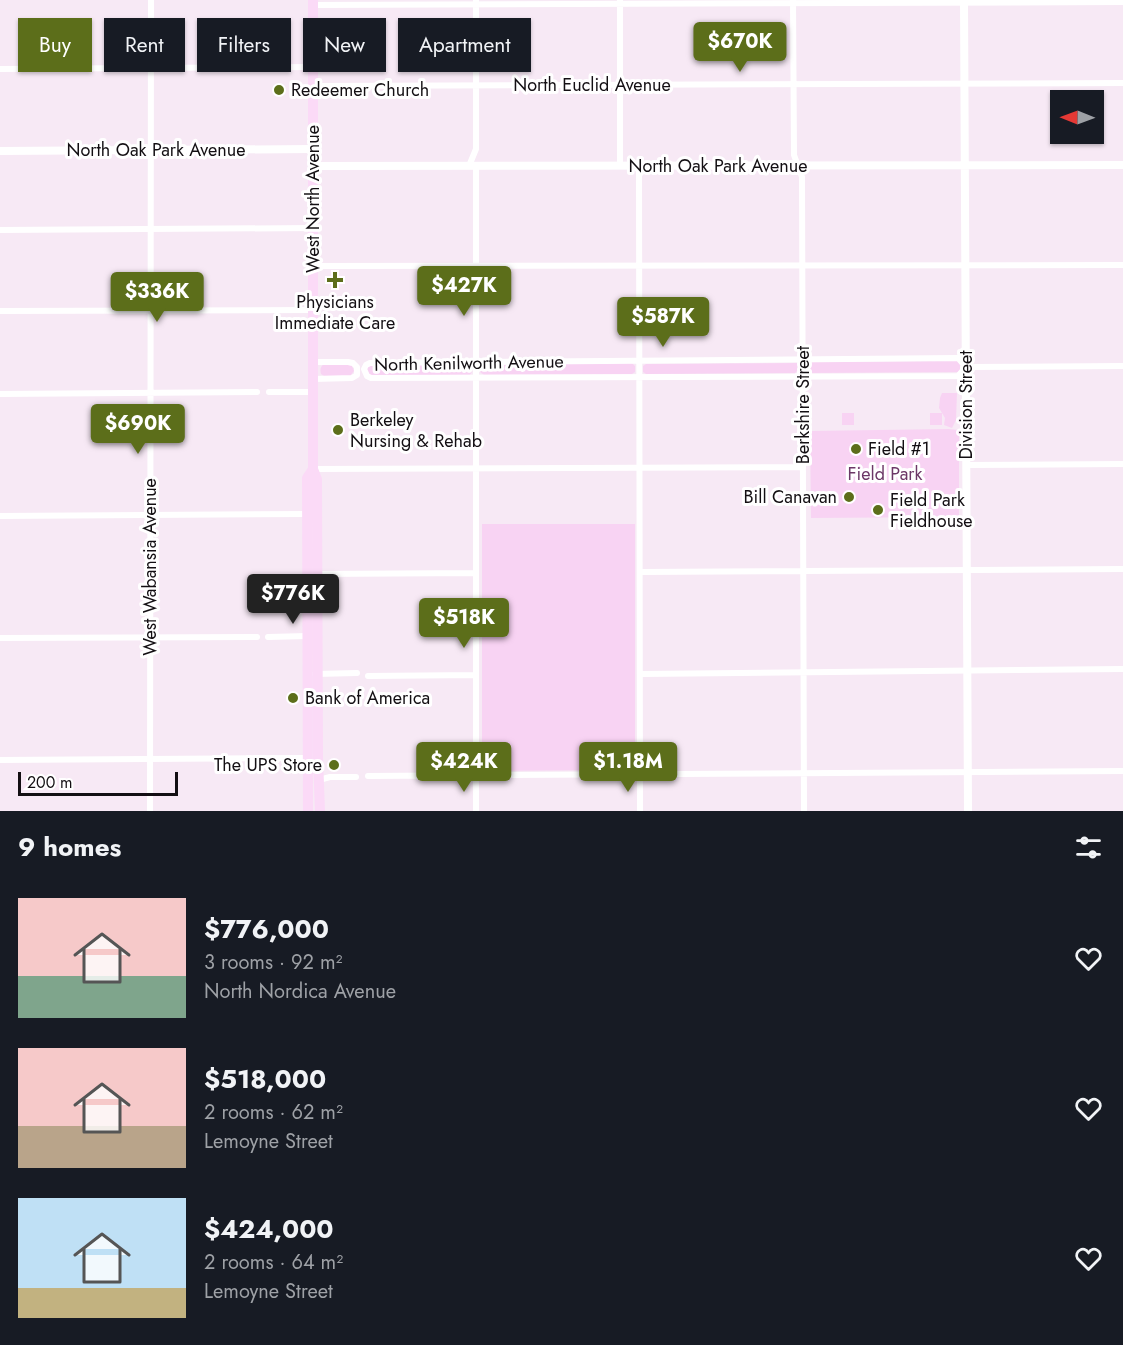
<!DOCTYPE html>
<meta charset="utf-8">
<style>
:root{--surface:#171b24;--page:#20242c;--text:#f1f3f6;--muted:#9ea1a6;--accent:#5c6e1a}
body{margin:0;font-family:Jost,sans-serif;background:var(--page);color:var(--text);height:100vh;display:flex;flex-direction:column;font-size:22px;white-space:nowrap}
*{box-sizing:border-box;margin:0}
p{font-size:20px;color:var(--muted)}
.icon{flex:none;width:33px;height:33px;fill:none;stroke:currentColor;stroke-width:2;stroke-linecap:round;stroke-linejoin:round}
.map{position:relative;height:811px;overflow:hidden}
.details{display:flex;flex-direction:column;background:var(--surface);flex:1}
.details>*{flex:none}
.guide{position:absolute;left:18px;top:18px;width:600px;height:54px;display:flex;gap:12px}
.needle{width:39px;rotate:271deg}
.tools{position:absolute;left:1050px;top:90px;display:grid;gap:12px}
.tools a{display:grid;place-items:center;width:54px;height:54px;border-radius:0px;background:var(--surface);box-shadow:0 2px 4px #0004;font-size:30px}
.scale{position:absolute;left:18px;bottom:15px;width:160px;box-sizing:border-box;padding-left:6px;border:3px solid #130f13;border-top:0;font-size:16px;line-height:21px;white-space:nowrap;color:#130f13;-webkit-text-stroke:4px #fff;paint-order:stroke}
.price{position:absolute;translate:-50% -51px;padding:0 14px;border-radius:6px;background:var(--accent);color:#fff;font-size:20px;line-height:39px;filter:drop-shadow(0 2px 3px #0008)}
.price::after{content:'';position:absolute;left:50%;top:36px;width:18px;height:14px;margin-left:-9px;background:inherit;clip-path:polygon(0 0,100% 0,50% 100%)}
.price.selected{background:#222;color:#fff}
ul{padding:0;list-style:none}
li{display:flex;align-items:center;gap:18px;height:150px;padding:0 18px}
li span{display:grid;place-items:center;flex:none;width:168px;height:120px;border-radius:0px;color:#555}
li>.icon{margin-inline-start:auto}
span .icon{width:72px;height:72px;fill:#fffc;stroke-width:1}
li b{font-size:26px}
h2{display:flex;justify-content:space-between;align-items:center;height:72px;padding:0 18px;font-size:26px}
.chip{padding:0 21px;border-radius:0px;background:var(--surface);box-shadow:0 2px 4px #0004;font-size:21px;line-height:54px}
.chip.selected{background:var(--accent);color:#fff}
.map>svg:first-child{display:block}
.green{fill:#f8d3f3}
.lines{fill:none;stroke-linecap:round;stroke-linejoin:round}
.minor{stroke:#fff;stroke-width:6}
.tertiary{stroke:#fff;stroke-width:8}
.primary{stroke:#fbdaf7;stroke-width:10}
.poi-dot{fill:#5c6e1a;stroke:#fff;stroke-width:2}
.labels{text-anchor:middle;stroke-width:6;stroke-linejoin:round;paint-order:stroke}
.street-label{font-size:18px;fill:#130f13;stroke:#fff}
.poi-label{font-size:18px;fill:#130f13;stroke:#fff;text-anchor:start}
.park-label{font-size:18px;fill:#6c3767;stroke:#fff}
</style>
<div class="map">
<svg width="1123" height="811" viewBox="0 0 1123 811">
<rect width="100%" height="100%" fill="#f7e9f5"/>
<!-- green -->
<path class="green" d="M958,361l2,4v5l-2,2 -149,1h-2c-2,-4 -2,-8 1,-11z
M632,363l3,3v6l-3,2 -148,1 -4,-3v-5l2,-2z
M797,363l1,2v5l-3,3 -149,1 -3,-2v-6l3,-2z
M324,364l25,1 3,1 2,5 -4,5h-26l-3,-2c-1,-4 -1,-7 3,-10z
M371,365h99c3,3 2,8 0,10l-99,1 -4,-5 1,-5z
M942,393h15l-1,27 -4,8 -8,-3 1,-7 -6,-10 1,-10z
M842,413h12v12h-12z
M930,413h12v12h-12z
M948,429l11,1v87l-148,1 -1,-87z
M482,524h153v246l-153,1z"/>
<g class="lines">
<!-- minor -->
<path class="minor" d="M793,0l1,155 8,22 2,634
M620,1v164
M313,5l810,-3
M0,69l313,-2
M313,86l810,-3
M469,166l7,-17v-149
M639,166l1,645
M0,230l313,-2
M313,266l810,-1
M0,311l313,-1
M966,367l-8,-9 -588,5 -4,2 -2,4 3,7 4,2 587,-2 8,-9 157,-1
M313,379l39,-1 5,-3v-8l-4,-4 -5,-1h-35
M269,392h44
M0,394l257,-2
M966,465l157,-1
M313,469l490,-2
M0,516l308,-2
M641,572l482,-3
M315,574l161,-1
M268,637l40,-1
M0,638l257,-1
M315,674l42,-1
M641,674l482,-5
M368,676l108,-1
M0,760l308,-2
M368,776l755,-5
M319,780l11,-3h26
M150,811l1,-811
M476,811v-645"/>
<!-- tertiary -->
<path class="tertiary" d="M964,0l4,811
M0,151l313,-2
M313,166l810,-1"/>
<!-- primary -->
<path class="primary" d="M313,0v469l4,10 1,279 2,53
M308,811l-1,-333 6,-9"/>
</g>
<!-- markers -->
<g class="poi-dot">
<circle cx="279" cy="90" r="6"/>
<path d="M332 271h6v6h6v6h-6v6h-6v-6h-6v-6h6z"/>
<circle cx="338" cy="430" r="6"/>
<circle cx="856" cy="449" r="6"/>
<circle cx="849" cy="497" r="6"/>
<circle cx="878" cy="510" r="6"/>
<circle cx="293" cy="698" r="6"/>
<circle cx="334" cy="765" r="6"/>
</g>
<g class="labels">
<!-- street labels -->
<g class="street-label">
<text x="592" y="91">North Euclid Avenue</text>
<text x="156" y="156">North Oak Park Avenue</text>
<text x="718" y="172">North Oak Park Avenue</text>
<text transform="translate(313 199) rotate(-90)" y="6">West North Avenue</text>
<text transform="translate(469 363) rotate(-1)" y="6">North Kenilworth Avenue</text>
<text transform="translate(803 405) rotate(-90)" y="6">Berkshire Street</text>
<text transform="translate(966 405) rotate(-90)" y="6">Division Street</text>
<text transform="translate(150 567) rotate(-90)" y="6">West Wabansia Avenue</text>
</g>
<!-- poi labels -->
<g class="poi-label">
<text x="291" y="96">Redeemer Church</text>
<text x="335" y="308" text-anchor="middle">Physicians<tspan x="335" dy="21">Immediate Care</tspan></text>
<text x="350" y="426">Berkeley<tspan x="350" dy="21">Nursing &amp; Rehab</tspan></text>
<text x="868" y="455">Field #1</text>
<text x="837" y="503" text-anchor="end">Bill Canavan</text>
<text x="890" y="506">Field Park<tspan x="890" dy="21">Fieldhouse</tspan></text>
<text x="305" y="704">Bank of America</text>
<text x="322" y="771" text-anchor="end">The UPS Store</text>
</g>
<!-- park labels -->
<g class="park-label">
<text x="885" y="480">Field Park</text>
</g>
</g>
</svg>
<div class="tools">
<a><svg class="needle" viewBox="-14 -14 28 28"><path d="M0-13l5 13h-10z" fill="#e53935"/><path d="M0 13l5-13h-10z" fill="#9ea1a6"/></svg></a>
</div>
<div class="scale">200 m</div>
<b class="price" style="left:740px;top:73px">$670K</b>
<b class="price" style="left:464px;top:317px">$427K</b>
<b class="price" style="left:157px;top:323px">$336K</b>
<b class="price" style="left:663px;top:348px">$587K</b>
<b class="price" style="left:138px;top:455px">$690K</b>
<b class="price selected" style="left:293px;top:625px">$776K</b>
<b class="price" style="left:464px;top:649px">$518K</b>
<b class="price" style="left:464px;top:793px">$424K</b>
<b class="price" style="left:628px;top:793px">$1.18M</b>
<div class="guide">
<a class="chip selected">Buy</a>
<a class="chip">Rent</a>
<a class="chip">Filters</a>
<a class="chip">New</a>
<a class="chip">Apartment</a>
</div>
</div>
<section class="details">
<h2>9 homes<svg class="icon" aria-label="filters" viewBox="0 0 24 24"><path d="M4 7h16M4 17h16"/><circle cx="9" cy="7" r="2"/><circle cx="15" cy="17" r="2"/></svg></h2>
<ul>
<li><span style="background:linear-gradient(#f6c9c9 65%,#7fa58c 0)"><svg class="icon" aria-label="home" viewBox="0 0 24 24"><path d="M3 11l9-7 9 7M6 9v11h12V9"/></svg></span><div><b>$776,000</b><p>3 rooms · 92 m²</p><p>North Nordica Avenue</p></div><svg class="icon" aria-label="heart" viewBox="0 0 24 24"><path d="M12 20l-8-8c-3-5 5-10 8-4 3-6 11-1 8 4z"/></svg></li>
<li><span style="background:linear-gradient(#f6c9c9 65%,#b9a48a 0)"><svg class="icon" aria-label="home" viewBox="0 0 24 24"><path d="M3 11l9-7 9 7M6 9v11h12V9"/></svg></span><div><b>$518,000</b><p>2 rooms · 62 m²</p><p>Lemoyne Street</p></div><svg class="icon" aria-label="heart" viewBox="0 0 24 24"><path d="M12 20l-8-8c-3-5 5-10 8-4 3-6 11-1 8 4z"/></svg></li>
<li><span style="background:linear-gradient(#bfe0f5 75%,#c2b280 0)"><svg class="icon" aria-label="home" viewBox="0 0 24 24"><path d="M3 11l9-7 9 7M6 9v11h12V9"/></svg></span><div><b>$424,000</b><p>2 rooms · 64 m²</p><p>Lemoyne Street</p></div><svg class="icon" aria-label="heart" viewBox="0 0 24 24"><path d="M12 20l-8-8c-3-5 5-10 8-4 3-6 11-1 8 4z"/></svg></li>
</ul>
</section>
